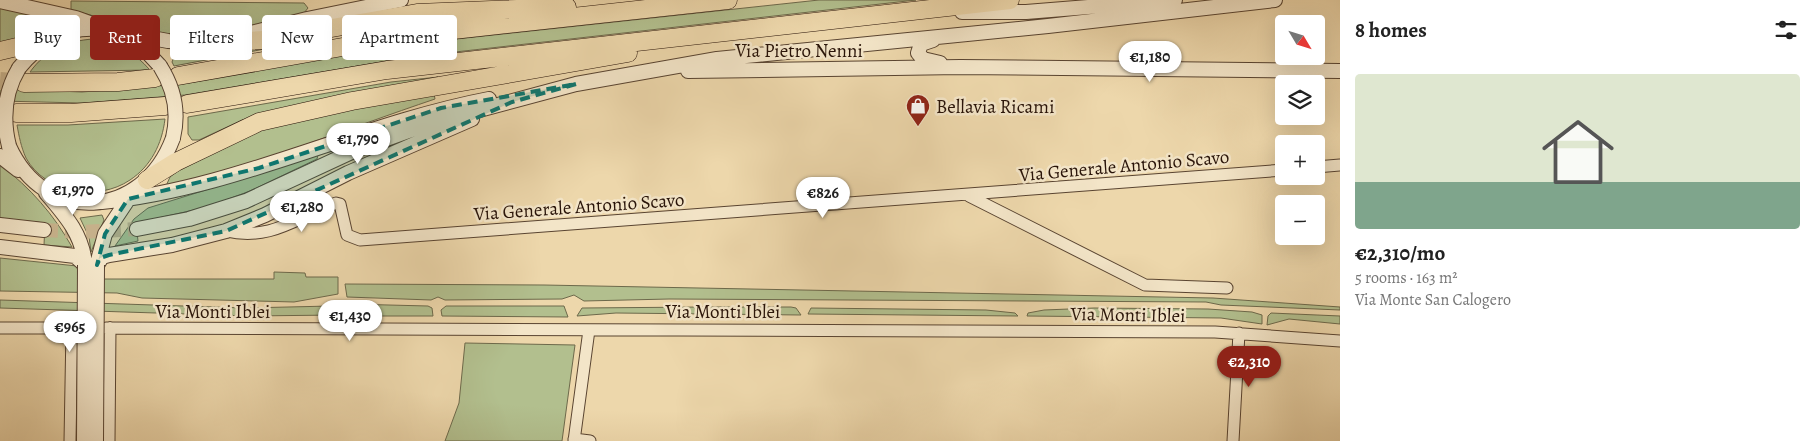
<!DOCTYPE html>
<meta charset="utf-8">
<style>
:root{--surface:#fff;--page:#f6f6f6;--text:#222;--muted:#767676;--line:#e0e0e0;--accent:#8f2418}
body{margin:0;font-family:Alegreya,serif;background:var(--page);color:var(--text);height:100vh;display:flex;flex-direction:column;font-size:19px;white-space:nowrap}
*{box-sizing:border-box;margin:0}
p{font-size:16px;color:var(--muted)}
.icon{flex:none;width:28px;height:28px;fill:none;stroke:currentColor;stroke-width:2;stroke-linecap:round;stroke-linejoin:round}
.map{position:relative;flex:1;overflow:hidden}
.panel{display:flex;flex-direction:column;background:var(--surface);width:475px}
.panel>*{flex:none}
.hud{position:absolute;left:15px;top:15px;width:475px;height:45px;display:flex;gap:10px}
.needle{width:32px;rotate:128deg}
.fabs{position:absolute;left:1275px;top:15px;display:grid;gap:10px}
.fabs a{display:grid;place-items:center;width:50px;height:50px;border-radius:5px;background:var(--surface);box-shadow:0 5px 20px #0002;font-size:25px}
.price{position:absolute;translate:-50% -42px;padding:0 11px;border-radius:18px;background:#fff;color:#222;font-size:16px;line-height:32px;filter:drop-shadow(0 1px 2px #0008)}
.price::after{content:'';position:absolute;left:50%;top:30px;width:15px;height:11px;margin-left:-8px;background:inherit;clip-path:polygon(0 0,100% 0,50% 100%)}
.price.active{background:var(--accent);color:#fff}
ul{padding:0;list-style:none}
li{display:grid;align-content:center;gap:10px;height:265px;padding:0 15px}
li+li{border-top:1px solid var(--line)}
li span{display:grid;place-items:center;height:155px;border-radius:5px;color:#555}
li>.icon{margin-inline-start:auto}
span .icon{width:90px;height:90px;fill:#fffc;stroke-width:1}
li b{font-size:21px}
h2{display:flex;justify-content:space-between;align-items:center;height:60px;padding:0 15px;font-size:21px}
.chip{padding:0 18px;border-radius:5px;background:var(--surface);box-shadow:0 5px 20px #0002;font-size:18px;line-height:45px}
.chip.active{background:var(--accent);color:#fff}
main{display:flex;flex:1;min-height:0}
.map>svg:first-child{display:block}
.green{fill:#b2bf8e;stroke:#6d694b}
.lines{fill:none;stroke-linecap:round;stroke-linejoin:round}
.tertiary-tunnel{stroke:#c6b08a;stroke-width:14;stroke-dasharray:14 7;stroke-linecap:butt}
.primary-tunnel{stroke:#c6b08a;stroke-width:18;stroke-dasharray:18 9;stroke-linecap:butt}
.minor-casing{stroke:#594431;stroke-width:13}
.tertiary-casing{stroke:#594431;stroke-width:16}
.primary-casing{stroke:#281308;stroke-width:19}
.minor{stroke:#f3e5c8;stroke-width:11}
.tertiary{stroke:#f3e5c8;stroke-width:14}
.primary{stroke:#edd7ab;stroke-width:18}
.tertiary-bridge-casing{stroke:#594431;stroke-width:16;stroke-linecap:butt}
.tertiary-bridge{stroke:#f3e5c8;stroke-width:14}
.marked{fill:#0f766e;fill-opacity:0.2;stroke:#0f766e;stroke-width:4;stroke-dasharray:10 6;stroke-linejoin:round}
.labels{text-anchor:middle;stroke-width:5;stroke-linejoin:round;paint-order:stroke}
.street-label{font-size:19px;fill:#281308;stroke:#f3e5c8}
.poi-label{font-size:19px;fill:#281308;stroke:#f3e5c8;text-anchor:start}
</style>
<main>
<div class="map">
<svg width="1340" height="441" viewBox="0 0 1340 441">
<rect width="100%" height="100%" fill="#edd7ab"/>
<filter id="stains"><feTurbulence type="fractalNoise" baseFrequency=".004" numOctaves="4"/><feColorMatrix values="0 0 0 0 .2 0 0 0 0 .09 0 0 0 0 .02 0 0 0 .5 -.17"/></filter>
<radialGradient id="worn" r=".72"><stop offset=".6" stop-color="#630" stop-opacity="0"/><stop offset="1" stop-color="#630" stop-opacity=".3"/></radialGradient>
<!-- green -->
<path class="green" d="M819,0h97l-505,57 -226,38 -103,8 -82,-2v-12l82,3 100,-8 171,-31 85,-12z
M71,1l233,2 4,5 -4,5c-26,7 -52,16 -78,21 -51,10 -106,-12 -155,-24z
M0,8l42,9 3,1 1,6 -9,10 -37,10z
M93,39c24,3 41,13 57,31l-120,2c16,-22 36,-31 63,-33z
M270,48l-96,18 -2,-4 2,-5 7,-5z
M438,77l-165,35 -31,8 -43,20h-7l-4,-6v-17l203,-35z
M434,94l1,5c-89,30 -177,66 -269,87l4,-9 8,-6 87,-45z
M165,119c-3,25 -14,47 -35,61 -32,22 -85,13 -104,-22 -5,-11 -7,-22 -9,-33h51z
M318,155l-1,4 -67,32 -43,16 -71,16 2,18 -23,5 19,-27 14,-11z
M0,165c30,22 54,50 72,82l-28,-2 1,-22 -45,-5z
M102,215l2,5 -13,32 -2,-15 -9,-19z
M0,258l77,8 2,13h195v-7l31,1 1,4h32v17l-44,8 -152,-4 -25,-5 -117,-2z
M345,284l199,1 669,13 127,9v3l-119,-5 -15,-3 -537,-3 -85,2 -10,-6 -12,4 -117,1 -7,-3 -7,3 -84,-3z
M0,300l245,8 86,-2 7,9 -88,1 -250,-8z
M349,304l79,2 4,2 1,8h-88z
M446,306h118l4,11 -126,-1 -1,-6z
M701,307h90l5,1 5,7 -185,-2 -39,3 5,-8z
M811,308l175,2 29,3 3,3 -210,-2z
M1094,308l114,1 44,3 10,3v9l-41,-6 -194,-2 1,-3 16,-3z
M1271,313l69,3v8l-51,-5 -22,6 1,-9z
M465,343l110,2 -13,96h-117l14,-38z"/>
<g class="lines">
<!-- tertiary-tunnel -->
<path class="tertiary-tunnel" d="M44,230l39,2 54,-3"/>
<!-- primary-tunnel -->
<path class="primary-tunnel" d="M0,81l24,2"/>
<!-- minor casing -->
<g class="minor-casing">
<path id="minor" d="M1316,167l24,-2
M969,196l176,89 82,3
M226,231c46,10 69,-13 110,-28l4,1 7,31 13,5 924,-70
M0,328h77
M106,328l1109,4 125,9
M574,439l16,2
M70,441l2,-113
M109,441l1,-113
M574,441l15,-111
M1233,441l6,-108"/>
</g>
<!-- tertiary casing -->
<g class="tertiary-casing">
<path id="tertiary" d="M0,1l76,17 33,12 59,11 43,2 96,-24 94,-19
M962,12h64l149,-12
M125,36l21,15 14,15
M933,40l-12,4 -3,9 5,6 17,4
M19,68c20,-25 47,-42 80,-39
M688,71l272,-4 380,4
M9,146c36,80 134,74 164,-8
M0,156l18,14
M46,193c19,22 37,42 39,72
M102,202c134,-13 256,-78 387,-103
M0,225l44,5
M137,229l52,-10 57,-18 110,-51 75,-27 145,-39 141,-25 331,-33 227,-26
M0,247l75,9 10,9
M97,264l8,-30 26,-39
M97,265l5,-8 7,-2 63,-10 54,-14 39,-16 83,-42 124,-54"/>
</g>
<!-- primary casing -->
<g class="primary-casing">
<path id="primary" d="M211,43l53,-3 153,-27 150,-6
M0,51l51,-12
M178,76l170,-30 105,-16 275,-30
M24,83l94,-1 37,-4
M187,104l200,-34 623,-70
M16,113h55l94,-7
M147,180l29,-18 83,-40 93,-21 276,-48"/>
</g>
<!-- minor -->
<use href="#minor" class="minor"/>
<!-- tertiary -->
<use href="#tertiary" class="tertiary"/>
<!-- primary -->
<use href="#primary" class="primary"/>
<!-- tertiary-bridge casing -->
<g class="tertiary-bridge-casing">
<path id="tertiary-bridge" d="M160,66c14,22 19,47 13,72
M9,146c-7,-28 -5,-53 10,-78
M84,441l1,-176
M96,441l1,-176"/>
</g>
<!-- tertiary-bridge -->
<use href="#tertiary-bridge" class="tertiary-bridge"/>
</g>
<!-- marked area -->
<path class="marked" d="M576,84l-64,18 -286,129 -117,24 -9,3 -3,7 8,-31 23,-35 131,-31 182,-60z"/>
<!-- icons -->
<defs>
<g id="shop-pin" transform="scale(1.25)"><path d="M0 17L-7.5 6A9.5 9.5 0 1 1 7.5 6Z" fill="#8f2418" stroke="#f3e5c8"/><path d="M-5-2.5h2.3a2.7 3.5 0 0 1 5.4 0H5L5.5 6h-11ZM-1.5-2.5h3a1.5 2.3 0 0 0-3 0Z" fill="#fff"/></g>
</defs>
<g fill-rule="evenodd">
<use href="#shop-pin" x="918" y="106"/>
</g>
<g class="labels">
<!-- street labels -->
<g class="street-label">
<text x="799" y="57">Via Pietro Nenni</text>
<text transform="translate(1124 165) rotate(-5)" y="7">Via Generale Antonio Scavo</text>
<text transform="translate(579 206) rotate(-4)" y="7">Via Generale Antonio Scavo</text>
<text x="213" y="318">Via Monti Iblei</text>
<text x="723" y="318">Via Monti Iblei</text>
<text transform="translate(1128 314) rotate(1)" y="7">Via Monti Iblei</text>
</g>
<!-- poi labels -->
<g class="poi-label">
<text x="936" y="113">Bellavia Ricami</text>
</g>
</g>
<rect width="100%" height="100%" filter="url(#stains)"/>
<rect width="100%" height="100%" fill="url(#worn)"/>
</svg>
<div class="fabs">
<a><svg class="needle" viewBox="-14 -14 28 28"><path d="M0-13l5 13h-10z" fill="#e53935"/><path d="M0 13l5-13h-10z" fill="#767676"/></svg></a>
<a><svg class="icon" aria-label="layers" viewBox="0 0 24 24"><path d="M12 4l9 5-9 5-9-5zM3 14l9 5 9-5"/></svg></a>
<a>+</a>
<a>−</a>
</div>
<b class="price" style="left:1150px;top:83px">€1,180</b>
<b class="price" style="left:358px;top:165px">€1,790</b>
<b class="price" style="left:73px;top:216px">€1,970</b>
<b class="price" style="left:823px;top:219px">€826</b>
<b class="price" style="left:302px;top:233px">€1,280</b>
<b class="price" style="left:350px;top:342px">€1,430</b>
<b class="price" style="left:70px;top:353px">€965</b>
<b class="price active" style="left:1249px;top:388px">€2,310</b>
<div class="hud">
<a class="chip">Buy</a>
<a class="chip active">Rent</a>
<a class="chip">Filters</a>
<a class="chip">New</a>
<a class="chip">Apartment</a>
</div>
</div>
<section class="panel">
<h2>8 homes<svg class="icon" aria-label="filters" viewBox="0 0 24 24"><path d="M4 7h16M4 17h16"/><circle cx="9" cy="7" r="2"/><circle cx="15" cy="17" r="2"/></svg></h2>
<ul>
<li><span style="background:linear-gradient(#dfe7d0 70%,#7fa58c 0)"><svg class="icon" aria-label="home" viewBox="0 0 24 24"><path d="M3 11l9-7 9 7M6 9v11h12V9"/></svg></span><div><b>€2,310/mo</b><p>5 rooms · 163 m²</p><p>Via Monte San Calogero</p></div></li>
</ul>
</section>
</main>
